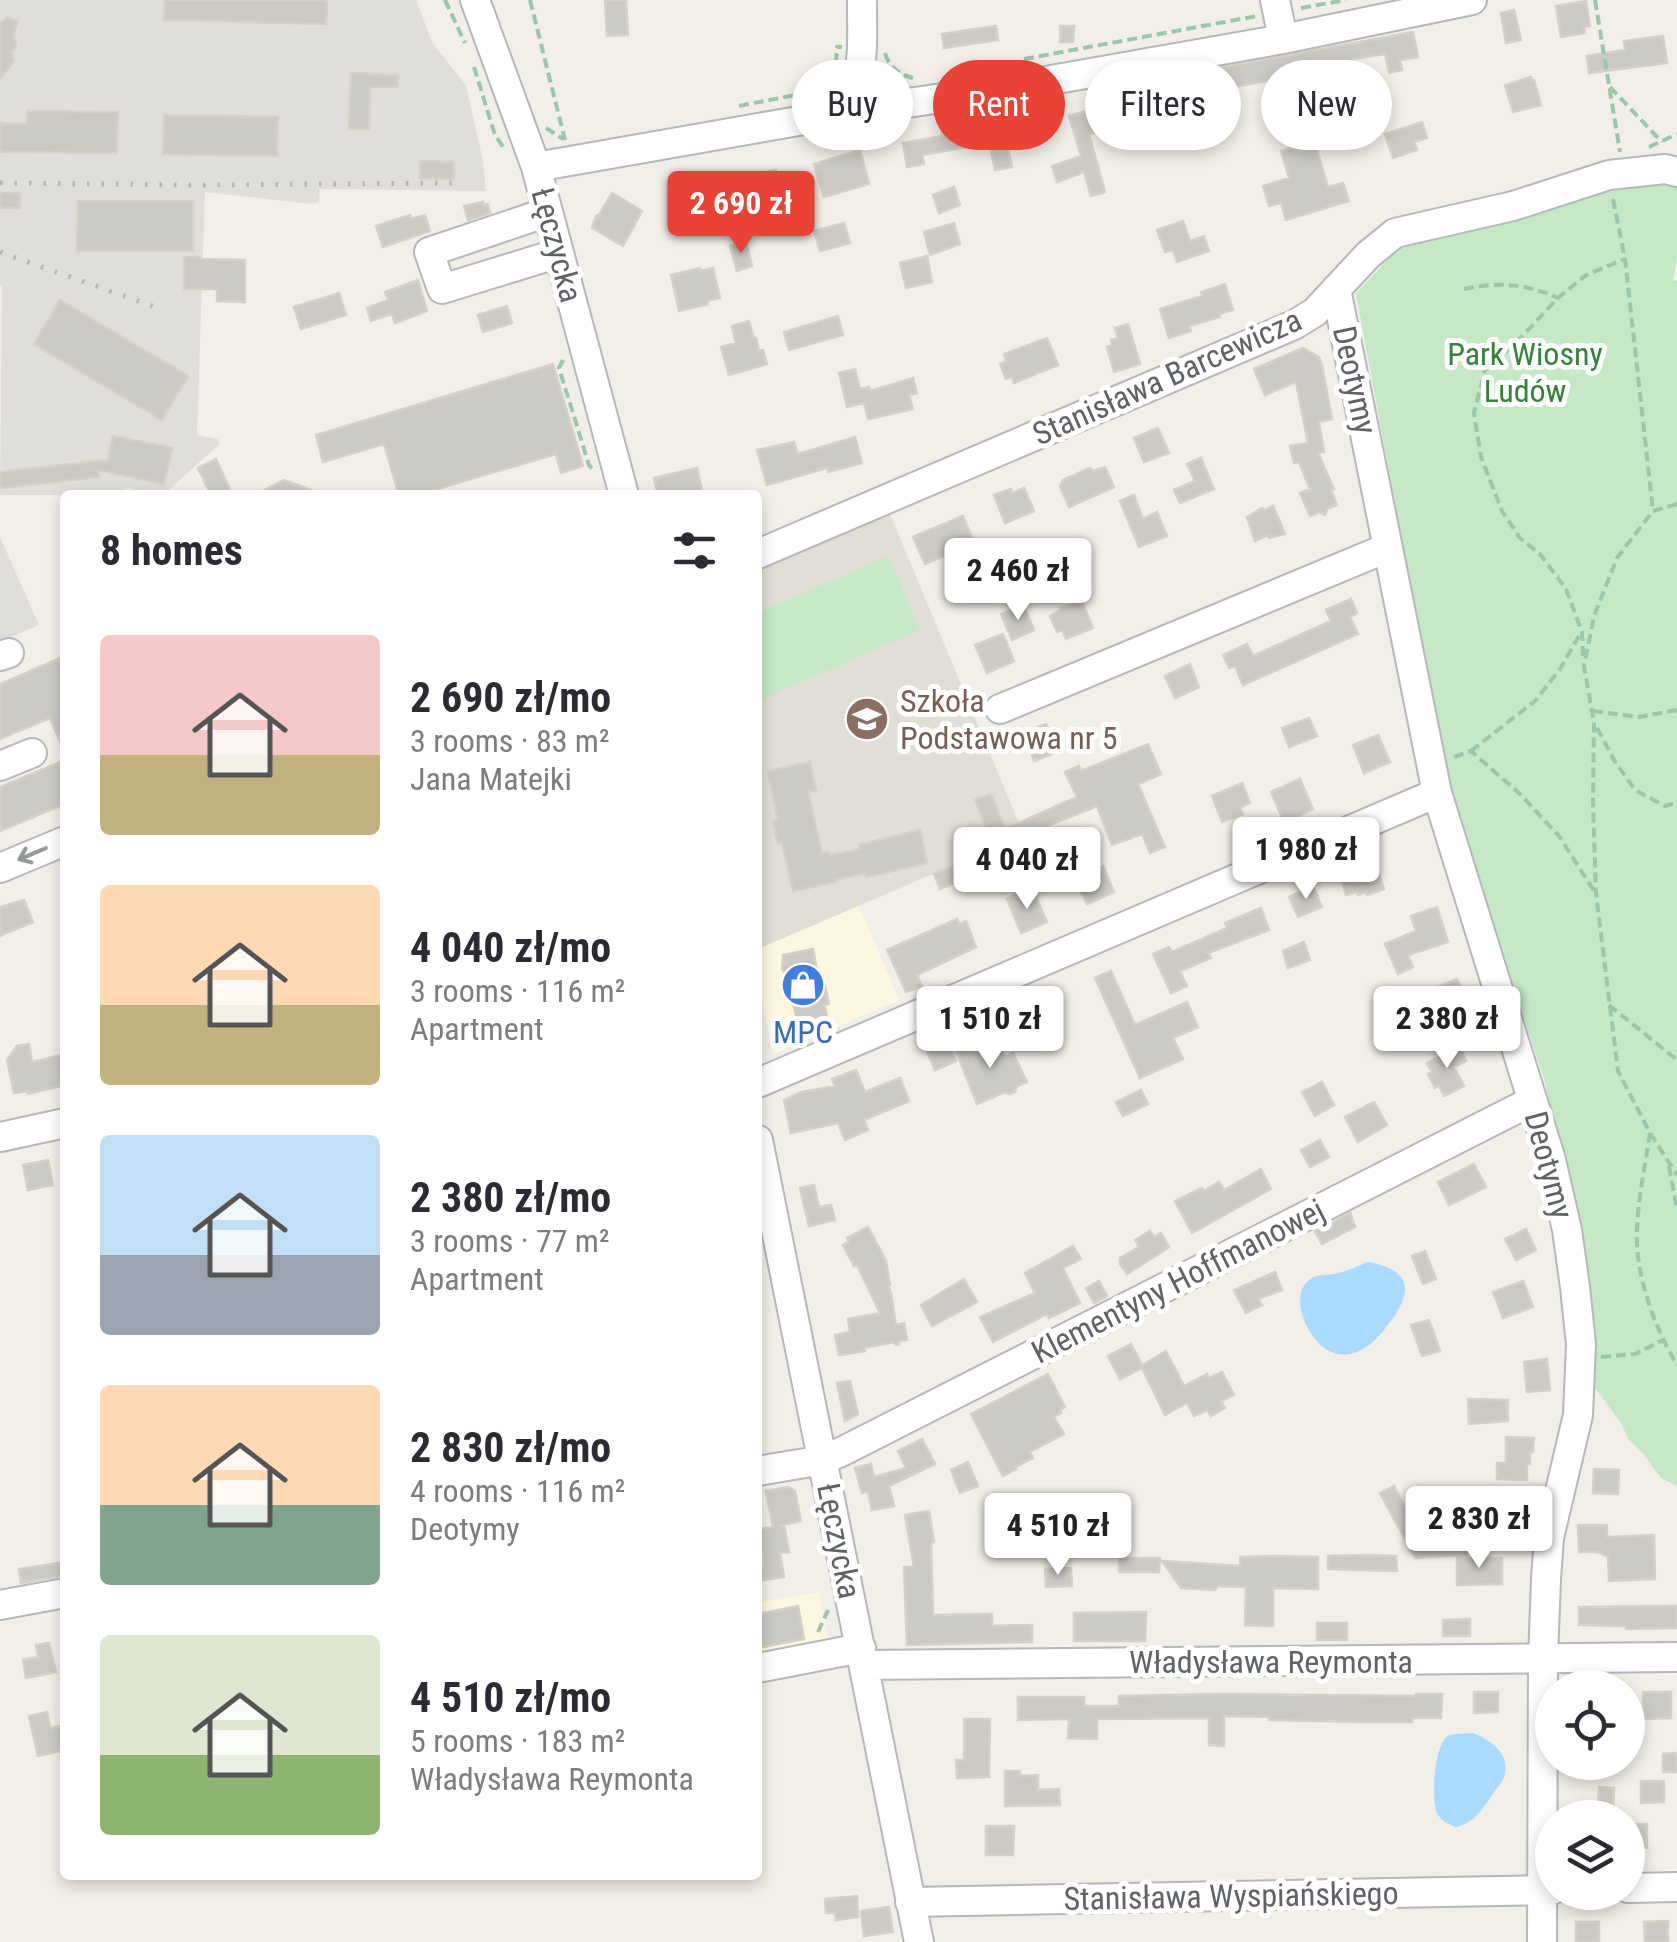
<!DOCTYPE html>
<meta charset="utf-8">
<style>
:root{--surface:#fff;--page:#f7f7f7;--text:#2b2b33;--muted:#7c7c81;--accent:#ea4335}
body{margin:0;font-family:"Roboto Condensed",sans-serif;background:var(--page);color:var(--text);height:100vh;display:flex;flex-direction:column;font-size:38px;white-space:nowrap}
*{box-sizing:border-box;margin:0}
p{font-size:32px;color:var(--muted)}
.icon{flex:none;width:55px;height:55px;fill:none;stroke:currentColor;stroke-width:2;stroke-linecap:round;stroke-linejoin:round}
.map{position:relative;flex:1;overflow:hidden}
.panel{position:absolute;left:60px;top:490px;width:702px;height:1390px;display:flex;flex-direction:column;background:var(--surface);border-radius:10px;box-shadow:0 5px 15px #0003}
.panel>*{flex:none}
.hud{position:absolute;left:792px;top:60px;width:732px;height:90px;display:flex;gap:20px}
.controls{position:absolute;left:1535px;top:1670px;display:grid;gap:20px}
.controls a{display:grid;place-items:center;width:110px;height:110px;border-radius:50%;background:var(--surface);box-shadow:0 5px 15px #0003;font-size:50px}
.price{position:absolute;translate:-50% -85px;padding:0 22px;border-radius:10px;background:#fff;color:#222;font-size:32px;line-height:65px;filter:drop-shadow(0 2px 5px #0008)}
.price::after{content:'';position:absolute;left:50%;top:60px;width:30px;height:22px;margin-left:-15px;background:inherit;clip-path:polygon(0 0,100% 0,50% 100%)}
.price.active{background:var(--accent);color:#fff}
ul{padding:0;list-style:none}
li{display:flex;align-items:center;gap:30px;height:250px;padding:0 40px}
li span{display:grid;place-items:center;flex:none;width:280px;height:200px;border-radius:10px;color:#555}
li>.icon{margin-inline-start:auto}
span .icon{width:120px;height:120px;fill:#fffc;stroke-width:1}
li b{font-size:42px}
h2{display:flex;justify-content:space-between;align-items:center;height:120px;padding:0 40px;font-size:42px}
.chip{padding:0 35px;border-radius:45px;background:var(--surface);box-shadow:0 5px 15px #0003;font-size:35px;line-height:90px}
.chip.active{background:var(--accent);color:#fff}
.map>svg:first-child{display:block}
.commercial{fill:#fef7e0}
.industrial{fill:#e0deda}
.education{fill:#e1ded6}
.green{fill:#c5e8c5}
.water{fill:#aadaff}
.building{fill:#cccac5;stroke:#d6d1c6;stroke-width:2.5}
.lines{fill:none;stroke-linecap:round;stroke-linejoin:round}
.minor-casing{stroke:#b5b8bc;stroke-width:32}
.path{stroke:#9cc7a9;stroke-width:4;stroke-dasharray:10 5;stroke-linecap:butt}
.minor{stroke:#fff;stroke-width:28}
.rail{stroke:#b6b7b8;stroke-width:5;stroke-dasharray:2.5 12;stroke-linecap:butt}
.oneway{stroke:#979a9d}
.labels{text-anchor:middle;stroke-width:10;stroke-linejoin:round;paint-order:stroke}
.street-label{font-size:32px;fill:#5f6368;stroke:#fff}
.park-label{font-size:32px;fill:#348238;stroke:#fff}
.education-label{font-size:32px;fill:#785e54;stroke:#fff;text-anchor:start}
.shop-label{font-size:32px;fill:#366cbe;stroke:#fff}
</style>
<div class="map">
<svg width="1677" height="1942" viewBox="0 0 1677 1942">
<rect width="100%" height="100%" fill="#f1efe8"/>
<!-- commercial -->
<path class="commercial" d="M859,906l40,94 -126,54 -15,-71v-34z
M819,1592l15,75 -76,14v-78z"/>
<!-- industrial -->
<path class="industrial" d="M0,0h416l17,44 33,41 17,76 3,30 -166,-2 -1,13 -9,2 -105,-12 -8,243 21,4 1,6 -56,50h-17l-17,-7 -18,7h-111l2,-208 -2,-2z
M0,537l39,88 -39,17z"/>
<!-- education -->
<path class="education" d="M890,514l134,321 -266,114v-378z"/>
<!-- green -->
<path class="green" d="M1645,183h27l5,2v71l-4,24 4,1v1205l-16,-8 -17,-23 -15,-15 -8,-17 -28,-38 -1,-88 -47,-215 -97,-295 -92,-493 46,-50 136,-32 32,-11z
M888,556l32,74 -160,70 -2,-6v-81z"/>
<!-- water -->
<path class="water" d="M1367,1262c38,6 49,23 26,56 -13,18 -30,40 -55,36 -26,-4 -52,-55 -29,-74 8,-7 19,-4 29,-7 10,-2 20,-7 29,-11z
M1472,1733c17,5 38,21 33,41 -2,8 -8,14 -13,21 -11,16 -17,27 -36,32 -8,-3 -15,-6 -19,-14 -6,-14 -3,-69 11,-77 6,-3 17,-2 24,-3z"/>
<!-- building -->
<path class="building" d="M165,0h162l-1,24 -162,-4z
M605,0h21l2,35 -21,1z
M1586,1l4,25 -6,1 1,6 -24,4 -5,-31z
M1514,10l7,30 -15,3 -5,-30z
M7,17l10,4 -3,13 2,13 -4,6 2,8 -14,17v-55z
M996,26l2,14 -54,8 -2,-14z
M1060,26h14l-1,16h-13z
M1413,32l5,25 -18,3 2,10 -13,3 -4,-19 -32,5 1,6 -224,41 1,5 -15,5 3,11 -30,7 16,58 -14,4 -7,-24 -27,10 -5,-16 29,-10 -12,-40 34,-10 -3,-9 33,-9 -1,-4z
M1663,36l4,27 -78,10 -2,-17 38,-6 -1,-9z
M351,73l47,2v12h-28l-1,42h-20z
M1531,77l1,4 2,-1 7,25 -28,7 -8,-27z
M1048,98l4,23 -48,9 8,37 -17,3 -6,-27 -67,12 2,9 -17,3 -4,-24 39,-7 -2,-16 39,-8v-2z
M27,111l91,1 -1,41 -117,-1v-29l27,1z
M164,115l114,2 -1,39 -114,-2z
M1422,122l5,16 -13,4 3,8 -24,8 -8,-24z
M1314,140l14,47 15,-4 6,18 -63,19 -5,-17 -12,3 -6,-20 26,-8 -8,-27z
M860,150l9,34 -45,13 -10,-33z
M420,161l34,1v17l-34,-1z
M776,170l7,35 -88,16 -6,-34z
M954,187l6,18 -21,8 -6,-18z
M0,193h20v15h-20z
M612,193l30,18 -19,35 -31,-18 4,-12 3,-1z
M78,201h115v50h-116z
M483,202l1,3 4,-1 2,9 -22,7 -4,-14z
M410,215l1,4 14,-4 5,16 -47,16 -7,-21z
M1183,221l7,20 14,-5 5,15 -32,11 -4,-12 -8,2 -8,-22z
M844,223l6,20 -30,8 -6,-20z
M954,223l6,21 -30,11 -6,-23z
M746,241l6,25 -15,5 -7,-25z
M927,256l5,26 -26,6 -6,-25z
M184,257h16v2l45,1v42l-28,-1v-12h-33z
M700,268v3l13,-3 7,30 -13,3 1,3 -29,7 -8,-36z
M418,280l9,31 -32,12 -3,-9 -21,7 -4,-13 21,-8 -3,-8z
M1225,284l8,26 -14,4 1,3 -31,9 2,5 -22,7 -9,-29 42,-13 -1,-4z
M339,293l7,22 -45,14 -7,-22z
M60,300l128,76 -26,44 -128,-76z
M507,306l5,17 -29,9 -5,-17z
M838,316l5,19 -54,15 -5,-18z
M749,321l5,17h2l3,13 4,-1 4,14 -38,11 -8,-28 15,-4 -4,-17z
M1128,324l12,40 -26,8 -7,-25 5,-2 -1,-5 7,-2 -3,-10z
M1047,338l11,27 -44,18 -2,-7 -6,3 -6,-15 6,-3 -2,-7z
M1303,348l16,9 3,9 10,53 -13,3 5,30 -6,1 16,36 -3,1 6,15 -10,4 -2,6 -6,-3 -9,4 -10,-23 10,-4 -11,-27 -5,1 -4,-17 18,-3 -12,-61 -31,13 -11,-26z
M553,364l30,102 -22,7 -5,-19 -139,41h-18l-15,-51 -61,18 -7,-27z
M855,369l5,20 9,-2 1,4 43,-13 4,15 -8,2 4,14 -45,10 -4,-16 -17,4 -8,-34z
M1158,428l11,25 -25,9 -10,-24z
M113,436l59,12 -8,36 -66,-14 1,7 -99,11v-16l108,-12z
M855,437l7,26 -34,9 -1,-4 -60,17 -10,-35 37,-8 4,12z
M1201,458l13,31 -34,14 -6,-13 21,-9 -8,-17z
M216,459l14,31 -12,5h-7l-13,-27z
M1105,467l9,20 -45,20 -9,-21 3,-6 27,-12 3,3z
M697,468l6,27h-45l-4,-17z
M284,480l35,13v2h-64z
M1024,488l10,23 -29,12 -11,-28 17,-6 1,4z
M1134,495l9,24 14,-7 10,24 -28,11 -19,-46z
M1273,506l12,28 -16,4 -1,-3 -13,6 -8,-24 15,-9 3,2z
M963,516l11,27 -49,21 -12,-27z
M1351,599l6,14 -7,4 8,17 -115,51 -8,-19 -6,2 -6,-13 24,-11 6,12 78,-35 -5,-11z
M1082,602l11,26 -27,11 -4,-9 -5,2 -7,-16 10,-6v-2z
M1024,606l10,24 -22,10 -11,-26z
M1003,634l11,27 -27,12 -12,-28z
M65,656v98l-15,-36 -50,21v-55z
M1190,664l9,23 -24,11 -10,-22z
M1309,718l8,18 -28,11 -7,-19z
M1046,724l11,28 -23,9 -8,-23 9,-3 -2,-6z
M1378,735l12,27 -26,11 -11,-28z
M1148,744l13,30 -23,10 27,63 -15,6 -8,-19 -30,11 -15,-39 -82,33 7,16 -36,17 -6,-16 15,-6 -1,-3 -9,3 -4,-11 8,-4 -14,-35 16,-6 14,35 72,-32 -12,-25 14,-6 2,5z
M65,760v44l-65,27v-44z
M810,762l6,29h-8l14,62 6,-1 2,3 30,-6 -1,-4 61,-15 7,33 -61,14 -1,-4 -30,7v2l-42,9 -11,-49 -4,1 -5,-22 5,-1 -10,-49z
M1300,779l13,30 -29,13 -13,-30z
M1242,783l8,20 -10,5 3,6 -21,8 -10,-26z
M1375,863l9,26 -17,6 -1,-3 -8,3 -1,-3 -11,3 -5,-17 10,-4 -1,-3z
M953,866l7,15 -20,8 -6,-15z
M1103,866l11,26 -27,12 -12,-26z
M1313,886l9,21 -24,10 -9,-20z
M1025,891l4,8 7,-2 11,25 -26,11 -14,-34z
M24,900l9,22 -33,14v-29z
M1437,907l11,35 -40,13 5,12 -15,7 -13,-30 31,-13 -5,-15z
M1261,908l8,22 -61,23 3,5 -31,13 7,15 -16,7 -18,-39 16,-7 3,5 55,-24 -2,-5z
M957,919l2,5 7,-3 10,26 -59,28 5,11 -16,6 -19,-42z
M1304,942l6,18 -22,8 -5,-17z
M813,949l7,37 5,-1 4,19 -5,1 3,11 -24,5 -7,-5 -3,-12 -4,-5 2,-9 -6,-6 3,-8 -6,-7 1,-14z
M1111,971l24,54 52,-23 11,25 -25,11 10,21 -43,19 -45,-100z
M1457,979l14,31 -29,12 -13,-31z
M1050,997l11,27 -29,12 -11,-27z
M988,1037l8,16 6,-3 3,7 8,-4 14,29 -10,4 -2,6 -5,2 -5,-2 -28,12 -21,-53z
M948,1040l8,21 -21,9 -9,-21z
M29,1044l3,18 33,-8v31l-37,9v-3l-14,2 -7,-33 10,-14z
M1459,1046l7,15 -12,6 10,19 -20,10 -5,-10 -4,2 -7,-14 4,-2 -5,-9z
M856,1070l9,22 35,-14 9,23 -45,19 4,10 -23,10 -7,-17 -47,10 -7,-33 18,-8 33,-6 -3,-7z
M1322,1082l12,23 -19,11 -13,-24z
M1141,1090l7,14 -25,12 -7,-14z
M1374,1102l13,23 -29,17 -13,-25z
M1320,1140l9,17 -19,10 -9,-17z
M48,1160l5,25 -25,5 -5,-25z
M1474,1164l12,23 -37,18 -11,-23z
M1261,1169l10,20 -79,44 -17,-32 27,-13 1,3 16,-9 5,8z
M814,1185l5,22 12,-2 4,15 -26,6 -9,-38z
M1350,1213l5,14 -33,17 -7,-13z
M868,1227l18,34 4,24 -2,1 3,7 5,32 8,-2 3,17 -8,1v3l-3,1 -2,-3 -11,2 -19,4 1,3 -26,4 -4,-20 15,-3 -2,-13 32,-6 -23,-48 -3,1 -11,-21 6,-3 -2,-4z
M1526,1229l10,21 -20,10 -11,-21z
M1150,1231l4,6 7,-4 8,14 -42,27 -7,-10v-6l19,-11 -4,-7z
M1073,1246l8,13 -18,9 17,35 -31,15 -2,-4 -54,28 -13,-25 55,-24 -10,-20z
M1425,1251l11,28 -13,5 -11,-28z
M1275,1272l7,18 -24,9 4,6 -16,8 -12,-23z
M964,1279l13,23 -45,24 -11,-21z
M1099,1281l8,15 -13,7 -8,-15z
M1523,1281l10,26 -30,11 -10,-26z
M1429,1320l11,31 -18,5 -11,-31z
M1131,1344l11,21 24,-14 18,35 23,-12 2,4 13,-6 12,23 -13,6 4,7 -14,8 -4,-6 -13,6 -7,-13 -22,12 -23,-47 -22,11 -12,-23z
M1547,1359l3,31 -23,2 -3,-30z
M1048,1374l17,33 -5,3 1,3 -7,4 10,17 -34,18 3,6 -18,9 1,2 -13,7 -32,-62z
M850,1381l8,33 -13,7 -8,-38z
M1468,1399l40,1v21l-39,3z
M1506,1437l28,1 -1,14h-3v12h-3v16l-30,-1v-16h9z
M922,1439l13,25 -46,22 5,20 -22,4 -4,-18 -6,1 -7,-25 16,-4 3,13 32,-9 -8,-17z
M968,1462l10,24 -18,7 -9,-23z
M1594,1469l25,1 -1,24 -25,-1z
M1394,1486l25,48 47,-1 1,22 -52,3 -35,-65z
M788,1487l7,4 6,30 -22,5 5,-1 5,27 -9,1 4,24 -26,4v-14l6,-1 -6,-37 15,-2 -7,-36z
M929,1511l5,31 -3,1 2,72 59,-1v12l40,-1v17l-125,3 -3,-78h10l-9,-52z
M1578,1525h29v12l47,-2 1,44 -46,2 -1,-24 -10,-5h-19z
M1369,1555l27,1 1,15 -69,-2v-13z
M1274,1556l44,1v32l-45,-1v38l-28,-1 1,-38 -28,-1 -3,4 -34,-2 -19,-27 78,5v-9z
M1119,1558h41l-1,14h-40z
M1457,1558h45v26l-45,1z
M65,1562v13l-44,8 -2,-14z
M1071,1568l1,18 -26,1 -1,-18z
M798,1606l6,33 -46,9v-34z
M1677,1606v22l-51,1v-3l-47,-1v-18z
M1146,1612l-1,29h-71v-28z
M1470,1619v17h-27v-16z
M1317,1623h30v17h-30z
M49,1643l7,29 -30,6 -3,-18 15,-3 -2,-12z
M1474,1692h24v20l-24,1z
M1643,1692h28v26l-28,1z
M1222,1694l194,2v-2h26l-1,24h-29v4h-43l-100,-2v-3l-45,-1v30l-15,-1v-27l-112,1v20l-29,-1 1,-19 -51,1v-23h66v9h35v-10z
M47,1712l3,16 15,-3v25l-27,6 -9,-40z
M964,1719h26l-1,58 -32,1 -1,-18h8z
M1677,1753v19h-14v-18z
M1005,1771h15v5l18,-1v15l21,-1 1,16 -55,1z
M1641,1781h23v21l-23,1z
M1599,1787l15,1 -1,23 -15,-1z
M1628,1824h19v24h-19z
M986,1826h28l-1,29h-27z
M857,1896l1,21 -22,3 -1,-7h-9l-1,-14z
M889,1907l4,25 -29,4 -3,-25z
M1668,1921v21h-23l-1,-20z
M1576,1922h23v20h-23z"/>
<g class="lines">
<!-- minor casing -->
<g class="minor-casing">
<path id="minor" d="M475,0l61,167 88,328
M1275,0l8,39
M845,102l15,4h27l96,-14 300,-53 189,-39
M536,167l268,-47c10,-3 21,-4 30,-10 36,-20 27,-75 28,-110
M548,212l-119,40 13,37 117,-36
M1336,289l101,504 114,367 16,70 8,57 6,57 -3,71 -29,123 -3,41 -3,81 -1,282
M758,554l536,-229 21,-13 53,-57 27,-22 118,-27 96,-31 56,-6 12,3
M0,656l9,-3
M1000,709l387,-161
M0,766l32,-13
M0,868l65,-27
M758,1083l679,-290
M0,1137l65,-14
M758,1140l161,802
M758,1471l65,-11 20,-9 689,-350
M0,1605l65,-12
M864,1665l813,-8
M758,1668l103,-20
M1628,1888l49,-1
M910,1902l642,-12"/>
</g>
<!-- path -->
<path class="path" d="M445,0l20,43
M530,0l35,140
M1595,0l25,152
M1301,8l45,-8
M885,53c4,15 14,21 28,25
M1024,59l233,-43
M836,63l1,-16h5
M474,67l21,68 8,12
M1610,87l52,55
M739,106l77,-15 14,-10
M546,128l17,11
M1649,147l28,-13
M1613,199l12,60 28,252
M1464,289c35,-7 60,-6 94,9
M563,360l-4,8 30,97 3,4
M1677,504l-24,7 -36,47 -23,58 -10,50 10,57 -1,79 3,92 22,177 32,62 27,42
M1583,656l-1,-24 -16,-43 -26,-35 -20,-16 -18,-27 -21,-54 -7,-44 11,-43 28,-24 45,-48 28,-23 39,-16
M1593,711l46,6 38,-7
M1597,728l17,32 21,30 30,16 12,-3
M1471,751l64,-50 25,-32 19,-33
M1454,757l17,-6 49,43 39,42 37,58
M1609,1005l68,55
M1650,1133c-6,42 -18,90 -11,131 6,36 20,70 38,101
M1669,1166l8,44
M1601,1357l34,-3 28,-14
M818,1632l10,-22"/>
<!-- minor -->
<use href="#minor" class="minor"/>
<!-- rail -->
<path class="rail" d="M0,183l199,2 255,-2
M0,252l158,56"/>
</g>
<!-- one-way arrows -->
<defs><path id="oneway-shaft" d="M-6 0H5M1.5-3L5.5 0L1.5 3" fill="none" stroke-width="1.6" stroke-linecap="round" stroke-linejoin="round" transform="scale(2.5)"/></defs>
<use class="oneway" href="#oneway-shaft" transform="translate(32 854) rotate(157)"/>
<!-- icons -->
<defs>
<g id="school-disc" transform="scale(2.25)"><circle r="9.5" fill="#8d6e63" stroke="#fff"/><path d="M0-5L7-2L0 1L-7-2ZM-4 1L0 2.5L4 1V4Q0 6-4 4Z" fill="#fff"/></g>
<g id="shop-disc" transform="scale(2.25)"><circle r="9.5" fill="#3f7fe0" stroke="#fff"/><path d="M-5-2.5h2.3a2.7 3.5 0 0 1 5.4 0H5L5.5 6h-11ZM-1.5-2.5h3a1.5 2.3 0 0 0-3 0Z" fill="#fff"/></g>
</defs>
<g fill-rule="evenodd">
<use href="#school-disc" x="867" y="719"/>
<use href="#shop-disc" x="803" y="985"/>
</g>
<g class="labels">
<!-- street labels -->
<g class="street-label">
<text transform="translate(557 245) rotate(75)" y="11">Łęczycka</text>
<text transform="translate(1167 377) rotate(-24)" y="11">Stanisława Barcewicza</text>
<text transform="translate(1355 380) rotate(78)" y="11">Deotymy</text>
<text transform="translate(1549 1165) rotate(75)" y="11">Deotymy</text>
<text transform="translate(1178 1281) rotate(-27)" y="11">Klementyny Hoffmanowej</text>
<text transform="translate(839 1541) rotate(79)" y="11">Łęczycka</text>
<text x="1271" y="1673">Władysława Reymonta</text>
<text transform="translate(1231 1896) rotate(-1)" y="11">Stanisława Wyspiańskiego</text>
</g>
<!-- park labels -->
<g class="park-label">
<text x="1525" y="365">Park Wiosny<tspan x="1525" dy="37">Ludów</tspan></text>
</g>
<!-- education labels -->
<g class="education-label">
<text x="900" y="712">Szkoła<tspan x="900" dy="37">Podstawowa nr 5</tspan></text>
</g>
<!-- shop labels -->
<g class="shop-label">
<text x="803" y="1043">MPC</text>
</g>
</g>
</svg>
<div class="controls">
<a><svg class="icon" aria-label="locate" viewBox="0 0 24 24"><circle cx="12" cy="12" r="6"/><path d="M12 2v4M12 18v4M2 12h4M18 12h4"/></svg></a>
<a><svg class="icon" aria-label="layers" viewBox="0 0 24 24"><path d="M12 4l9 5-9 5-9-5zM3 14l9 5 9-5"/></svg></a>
</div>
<b class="price active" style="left:741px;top:256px">2 690 zł</b>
<b class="price" style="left:1018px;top:623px">2 460 zł</b>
<b class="price" style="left:1306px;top:902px">1 980 zł</b>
<b class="price" style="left:1027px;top:912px">4 040 zł</b>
<b class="price" style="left:990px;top:1071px">1 510 zł</b>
<b class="price" style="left:1447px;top:1071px">2 380 zł</b>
<b class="price" style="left:1479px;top:1571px">2 830 zł</b>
<b class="price" style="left:1058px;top:1578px">4 510 zł</b>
<div class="hud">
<a class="chip">Buy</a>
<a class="chip active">Rent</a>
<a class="chip">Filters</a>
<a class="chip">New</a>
</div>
<section class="panel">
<h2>8 homes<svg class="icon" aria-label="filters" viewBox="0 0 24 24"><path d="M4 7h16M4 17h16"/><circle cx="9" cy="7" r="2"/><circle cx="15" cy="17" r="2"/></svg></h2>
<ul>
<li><span style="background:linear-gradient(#f6c9c9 60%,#c2b280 0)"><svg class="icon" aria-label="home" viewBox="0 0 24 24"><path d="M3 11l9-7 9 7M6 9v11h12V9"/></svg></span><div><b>2 690 zł/mo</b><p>3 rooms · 83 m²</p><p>Jana Matejki</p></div></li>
<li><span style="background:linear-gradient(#ffd9b3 60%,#c2b280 0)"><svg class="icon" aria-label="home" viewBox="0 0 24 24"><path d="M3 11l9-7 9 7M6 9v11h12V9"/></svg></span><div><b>4 040 zł/mo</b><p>3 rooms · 116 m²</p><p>Apartment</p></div></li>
<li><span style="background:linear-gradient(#bfe0f5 60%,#9aa5b1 0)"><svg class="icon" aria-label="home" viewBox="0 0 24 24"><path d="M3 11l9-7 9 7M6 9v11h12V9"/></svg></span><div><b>2 380 zł/mo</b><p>3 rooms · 77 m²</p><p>Apartment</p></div></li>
<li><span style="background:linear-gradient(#ffd9b3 60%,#7fa58c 0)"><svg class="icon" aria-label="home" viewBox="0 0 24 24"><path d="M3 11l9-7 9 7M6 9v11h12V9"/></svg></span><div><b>2 830 zł/mo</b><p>4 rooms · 116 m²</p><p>Deotymy</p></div></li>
<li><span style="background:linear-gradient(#dfe7d0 60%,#8fb573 0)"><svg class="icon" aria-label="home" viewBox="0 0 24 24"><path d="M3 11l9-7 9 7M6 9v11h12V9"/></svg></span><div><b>4 510 zł/mo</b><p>5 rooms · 183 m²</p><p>Władysława Reymonta</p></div></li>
</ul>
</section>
</div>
